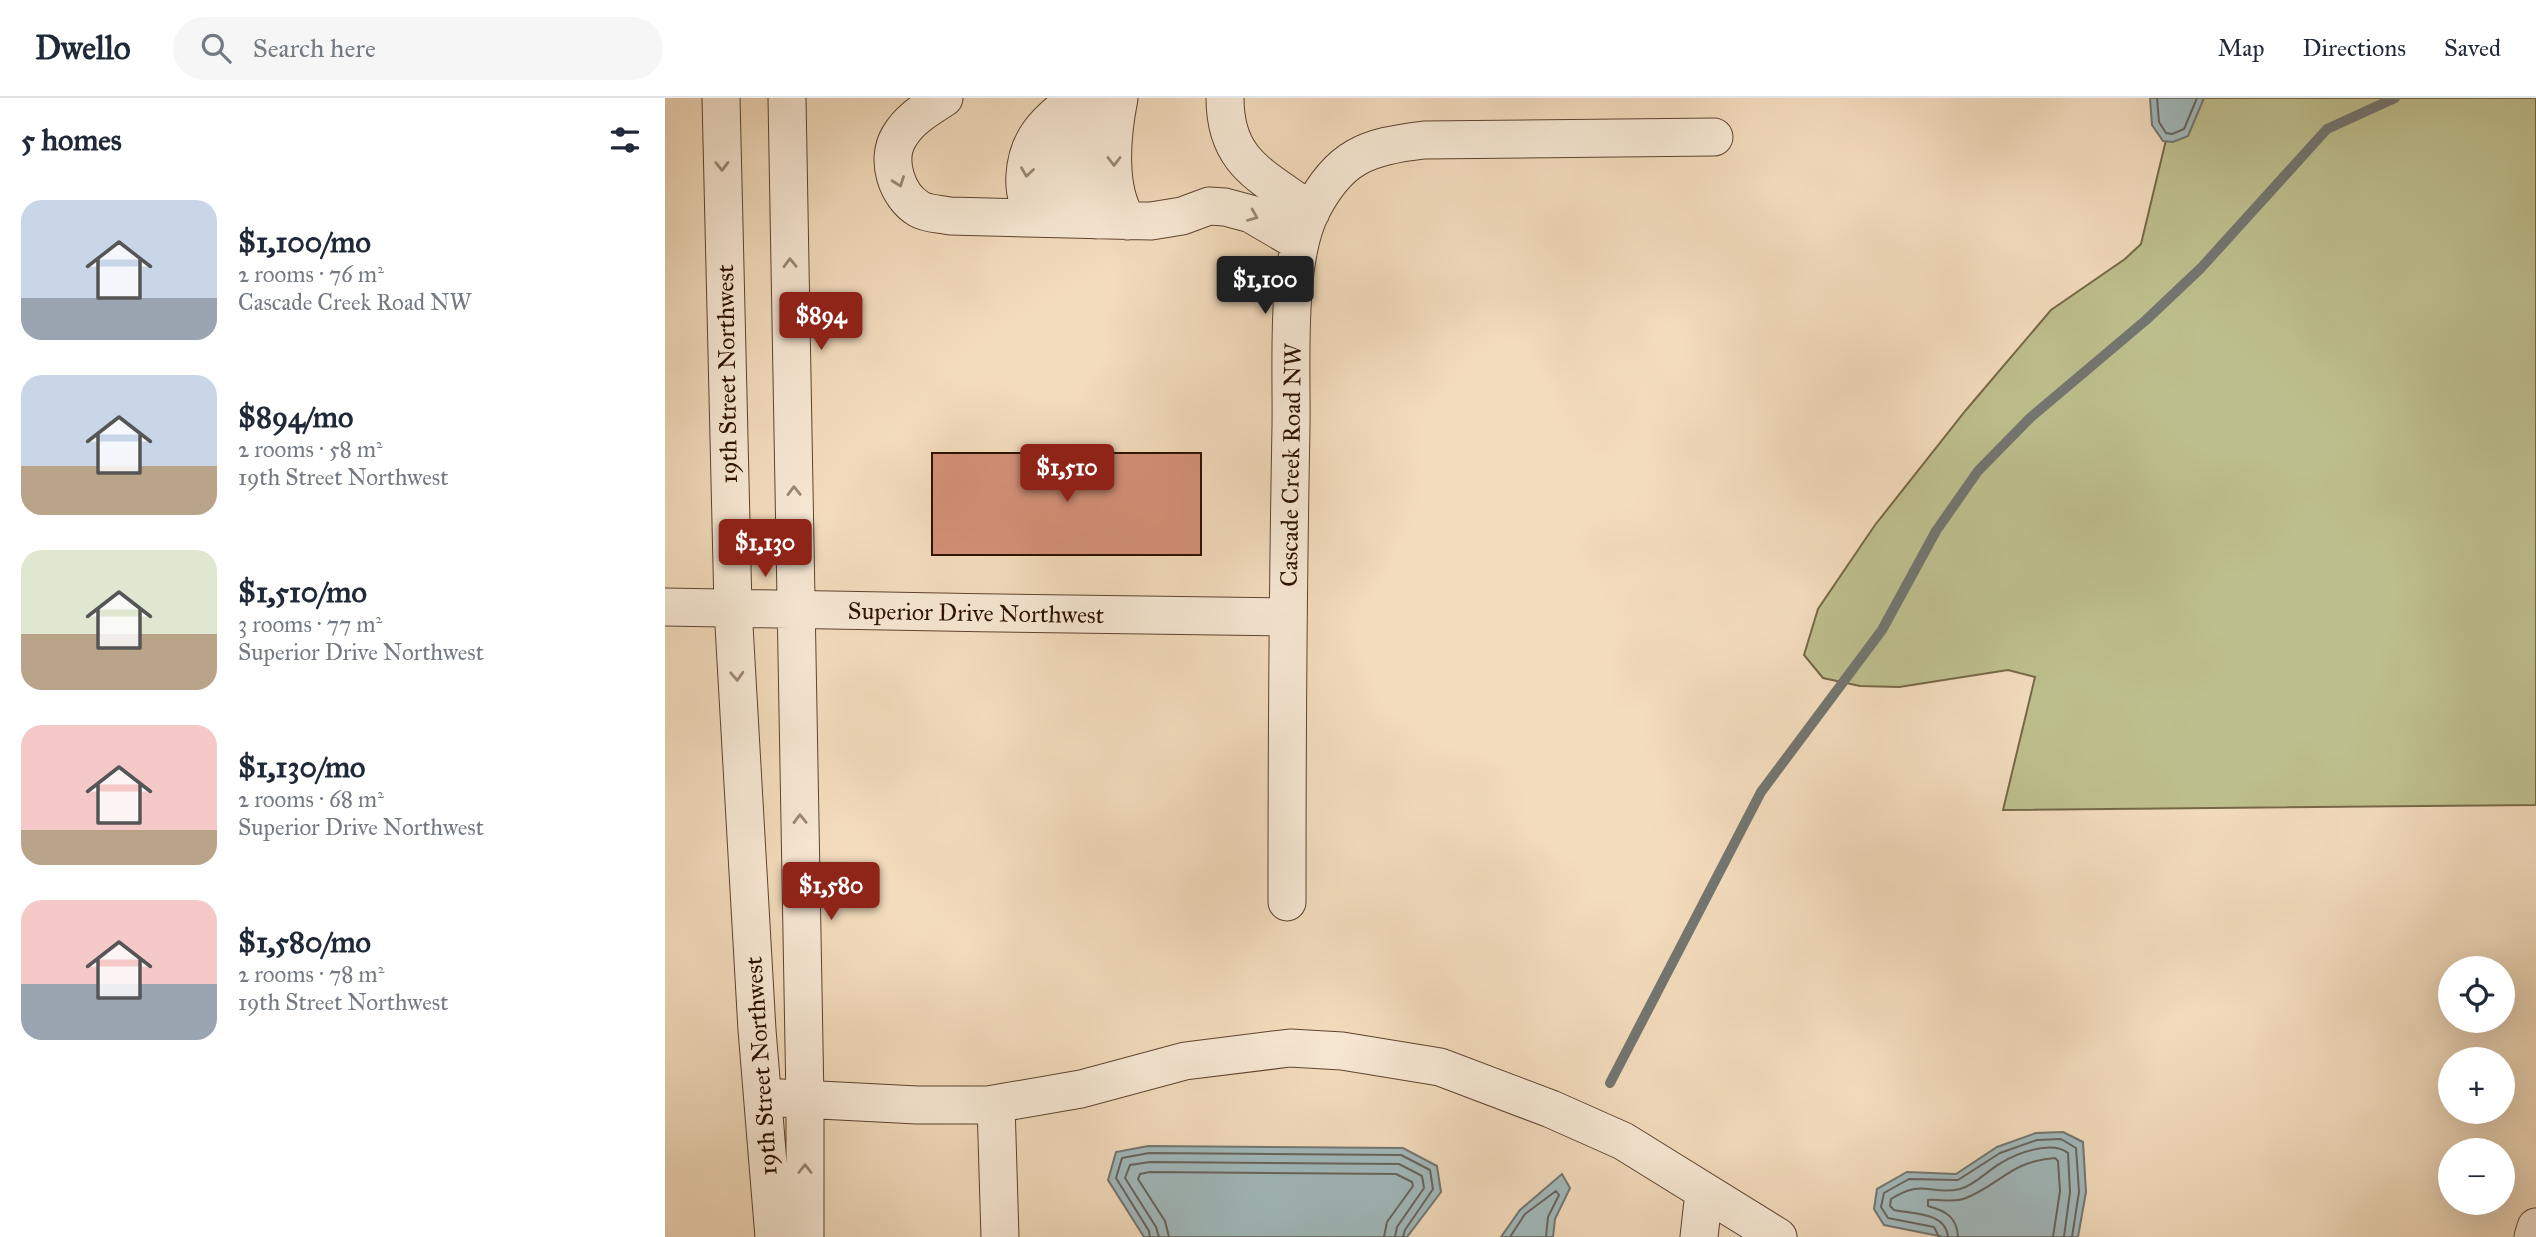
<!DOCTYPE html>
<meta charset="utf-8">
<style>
:root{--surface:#fff;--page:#f6f6f7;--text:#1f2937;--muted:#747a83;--line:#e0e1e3;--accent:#8f2418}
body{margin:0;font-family:"IM FELL Great Primer",serif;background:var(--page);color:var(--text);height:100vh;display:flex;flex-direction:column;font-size:26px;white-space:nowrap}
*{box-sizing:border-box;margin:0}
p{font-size:23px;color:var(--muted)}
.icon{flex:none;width:38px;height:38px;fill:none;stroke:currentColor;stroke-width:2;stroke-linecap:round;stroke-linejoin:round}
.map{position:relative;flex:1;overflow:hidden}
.details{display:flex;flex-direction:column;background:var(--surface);width:665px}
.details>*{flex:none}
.fabs{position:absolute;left:1773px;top:858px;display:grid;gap:14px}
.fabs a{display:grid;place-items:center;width:77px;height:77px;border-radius:50%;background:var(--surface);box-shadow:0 7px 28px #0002;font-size:35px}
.price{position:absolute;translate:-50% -60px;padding:0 16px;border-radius:7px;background:var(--accent);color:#fff;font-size:23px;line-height:46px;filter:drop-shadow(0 2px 4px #0008)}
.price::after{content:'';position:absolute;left:50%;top:42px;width:21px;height:16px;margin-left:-10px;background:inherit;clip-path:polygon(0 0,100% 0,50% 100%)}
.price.current{background:#222;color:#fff}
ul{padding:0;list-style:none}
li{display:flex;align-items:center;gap:21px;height:175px;padding:0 21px}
li span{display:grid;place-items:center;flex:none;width:196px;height:140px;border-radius:21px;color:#555}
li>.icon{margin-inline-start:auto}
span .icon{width:84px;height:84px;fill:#fffc;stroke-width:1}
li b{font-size:30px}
h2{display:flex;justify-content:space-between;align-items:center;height:84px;padding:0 21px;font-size:30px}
header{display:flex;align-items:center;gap:42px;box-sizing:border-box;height:98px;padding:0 35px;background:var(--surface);border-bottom:2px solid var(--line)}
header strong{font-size:33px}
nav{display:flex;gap:38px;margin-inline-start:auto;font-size:24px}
.search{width:490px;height:63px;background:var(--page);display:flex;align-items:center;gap:18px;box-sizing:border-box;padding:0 24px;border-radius:38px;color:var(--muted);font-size:26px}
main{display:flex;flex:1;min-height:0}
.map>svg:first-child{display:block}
.green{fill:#bebf8e;stroke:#766847;stroke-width:2}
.water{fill:#a1b9bc;stroke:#737671;stroke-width:2}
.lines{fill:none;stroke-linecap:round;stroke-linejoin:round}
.shore{stroke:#67655e;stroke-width:2}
.stream{stroke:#737671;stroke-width:10}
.building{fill:#d49179;stroke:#2d1100;stroke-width:2}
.minor-casing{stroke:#5e442f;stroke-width:39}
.minor{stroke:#f7e8d4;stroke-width:37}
.oneway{stroke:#9c8775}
.labels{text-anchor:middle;stroke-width:7;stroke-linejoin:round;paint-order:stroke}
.street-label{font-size:24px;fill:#2d1100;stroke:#f7e8d4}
</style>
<header>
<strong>Dwello</strong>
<div class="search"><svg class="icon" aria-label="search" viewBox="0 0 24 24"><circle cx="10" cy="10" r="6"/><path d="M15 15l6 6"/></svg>Search here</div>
<nav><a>Map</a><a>Directions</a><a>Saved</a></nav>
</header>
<main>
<section class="details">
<h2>5 homes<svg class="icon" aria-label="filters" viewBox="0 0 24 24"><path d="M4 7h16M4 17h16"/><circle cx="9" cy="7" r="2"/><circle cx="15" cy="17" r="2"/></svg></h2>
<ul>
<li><span style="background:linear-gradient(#c9d6e8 70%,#9aa5b1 0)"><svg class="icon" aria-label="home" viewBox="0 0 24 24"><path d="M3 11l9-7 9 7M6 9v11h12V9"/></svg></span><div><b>$1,100/mo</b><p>2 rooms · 76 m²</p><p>Cascade Creek Road NW</p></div></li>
<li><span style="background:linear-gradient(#c9d6e8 65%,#b9a48a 0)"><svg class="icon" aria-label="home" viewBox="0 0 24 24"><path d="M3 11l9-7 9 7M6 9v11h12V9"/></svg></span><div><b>$894/mo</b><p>2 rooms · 58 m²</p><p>19th Street Northwest</p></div></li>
<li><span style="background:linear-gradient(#dfe7d0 60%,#b9a48a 0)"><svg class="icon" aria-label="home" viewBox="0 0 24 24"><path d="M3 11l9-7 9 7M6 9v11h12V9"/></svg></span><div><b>$1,510/mo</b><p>3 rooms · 77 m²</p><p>Superior Drive Northwest</p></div></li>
<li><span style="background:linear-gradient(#f6c9c9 75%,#b9a48a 0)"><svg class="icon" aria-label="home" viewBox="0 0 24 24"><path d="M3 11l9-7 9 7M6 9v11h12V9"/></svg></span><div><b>$1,130/mo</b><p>2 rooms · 68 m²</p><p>Superior Drive Northwest</p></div></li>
<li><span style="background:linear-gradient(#f6c9c9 60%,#9aa5b1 0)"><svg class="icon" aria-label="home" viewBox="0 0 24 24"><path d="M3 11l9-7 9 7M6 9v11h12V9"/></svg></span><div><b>$1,580/mo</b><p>2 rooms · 78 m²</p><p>19th Street Northwest</p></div></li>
</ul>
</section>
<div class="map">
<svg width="1871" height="1139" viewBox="0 0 1871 1139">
<rect width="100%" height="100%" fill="#f3dcbd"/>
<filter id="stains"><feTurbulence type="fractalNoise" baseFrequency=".00286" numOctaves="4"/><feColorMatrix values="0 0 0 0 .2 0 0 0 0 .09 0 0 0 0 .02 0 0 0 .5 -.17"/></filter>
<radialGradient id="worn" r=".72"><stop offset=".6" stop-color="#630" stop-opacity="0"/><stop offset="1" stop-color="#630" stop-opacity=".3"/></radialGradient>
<!-- green -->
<path class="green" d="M1506,0h365v707l-533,5 32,-133 -27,-7 -109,17 -39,-1 -37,-8 -19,-23 14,-46 57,-84 91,-115 85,-100 74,-51 16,-15 31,-129z"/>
<!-- water -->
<path class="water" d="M1485,0h54l-16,38 -15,6 -10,-1 -11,-16z
M1398,1034l20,10 3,50 -8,45h-134l-60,-12 -10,-16 3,-20 30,-17 49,2 41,-27 39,-14z
M483,1048l255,2 34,18 4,26 -34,45h-263l-36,-57 8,-28z
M897,1076l8,14 -15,31 -2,18h-52l19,-27z"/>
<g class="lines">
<!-- shore -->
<path class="shore" d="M1492,0l2,24 7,11 6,1 12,-5 13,-31
M485,1139l-1,-6 -33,-53 6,-20 27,-5 252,2 29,15 3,19 -28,41 -2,7
M494,1139l-3,-10 -31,-49 5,-13 20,-3 249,2 23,12 2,12 -27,39 -2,10
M504,1139l-4,-16 -27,-42 2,-5 10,-2 246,2 16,8 1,4 -26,36 -3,15
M845,1139l15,-23 31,-23 3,4 -11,22 -2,20
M1274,1139l-5,-10 -46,-9 -7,-11 3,-14 25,-14 49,1 42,-27 37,-13 24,-1 15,9 3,44 -7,45
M1283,1139c-2,-25 -35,-23 -54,-27l-4,-4 1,-7c32,-21 40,-3 69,-10 14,-3 28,-19 41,-26 16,-10 51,-23 67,-10l2,39 -6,45
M1293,1139c-1,-20 -12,-26 -30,-31v-6c13,-1 27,3 38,-2 35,-14 45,-37 89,-40l3,3 2,30 -7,46"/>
<!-- stream -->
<path class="stream" d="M945,985l151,-291 121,-162 54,-99 42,-60 52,-53 116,-98 55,-52 126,-139 68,-31"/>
</g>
<!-- building -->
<path class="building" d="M267,355h269v102h-269z"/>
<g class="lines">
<!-- minor casing -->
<g class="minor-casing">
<path id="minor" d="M56,0l12,510 24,422 17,207
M122,0l18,1003v136
M279,0c-17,11 -35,21 -45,39 -14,23 -2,59 20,72 8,5 22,5 31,7l201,5 31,-5 27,-10 16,1 26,7 48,28
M429,0c-15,36 -12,87 2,122
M454,0c-7,36 -13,91 9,123
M560,0c0,67 40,78 86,114
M392,18c-3,33 -8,73 9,103
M374,120c-22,-20 -16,-63 1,-86 9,-12 25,-25 37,-34
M0,509c208,4 415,8 623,10
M622,804c0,-159 1,-318 4,-476 1,-60 -6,-163 20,-215 28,-55 55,-64 113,-71l290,-3
M116,1000l136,7h71l93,-16 104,-28 105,-13 52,3 98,16 111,42 72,32 155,96
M331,1006l4,133
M1034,1139l5,-45
M1868,1139l3,-10"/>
</g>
<!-- minor -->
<use href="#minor" class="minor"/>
</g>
<!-- one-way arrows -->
<defs><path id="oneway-chevron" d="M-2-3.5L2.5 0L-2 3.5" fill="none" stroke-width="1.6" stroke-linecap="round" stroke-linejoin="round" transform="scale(1.75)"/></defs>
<g class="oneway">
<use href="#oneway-chevron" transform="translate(449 63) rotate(90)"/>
<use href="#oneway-chevron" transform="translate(57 68) rotate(89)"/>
<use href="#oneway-chevron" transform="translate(362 74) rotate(98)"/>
<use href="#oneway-chevron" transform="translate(234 84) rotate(70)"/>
<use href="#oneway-chevron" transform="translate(588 118) rotate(22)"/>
<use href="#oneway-chevron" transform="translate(125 165) rotate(-91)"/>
<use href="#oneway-chevron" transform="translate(129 393) rotate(-91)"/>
<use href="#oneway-chevron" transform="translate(72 578) rotate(87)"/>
<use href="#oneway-chevron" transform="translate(135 721) rotate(-91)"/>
<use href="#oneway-chevron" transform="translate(140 1071) rotate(-90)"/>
</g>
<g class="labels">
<!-- street labels -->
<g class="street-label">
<text transform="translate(62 276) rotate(-91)" y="8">19th Street Northwest</text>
<text transform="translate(626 367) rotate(-89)" y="8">Cascade Creek Road NW</text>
<text transform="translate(311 515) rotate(1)" y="8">Superior Drive Northwest</text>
<text transform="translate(96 968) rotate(-94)" y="8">19th Street Northwest</text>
</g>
</g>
<rect width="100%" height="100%" filter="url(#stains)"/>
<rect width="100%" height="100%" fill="url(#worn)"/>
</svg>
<div class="fabs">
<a><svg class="icon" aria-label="locate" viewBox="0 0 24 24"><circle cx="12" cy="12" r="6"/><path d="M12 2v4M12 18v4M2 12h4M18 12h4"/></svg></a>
<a>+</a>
<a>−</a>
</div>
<b class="price current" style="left:600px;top:218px">$1,100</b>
<b class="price" style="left:156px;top:254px">$894</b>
<b class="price" style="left:402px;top:406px">$1,510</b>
<b class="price" style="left:100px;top:481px">$1,130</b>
<b class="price" style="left:166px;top:824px">$1,580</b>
</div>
</main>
